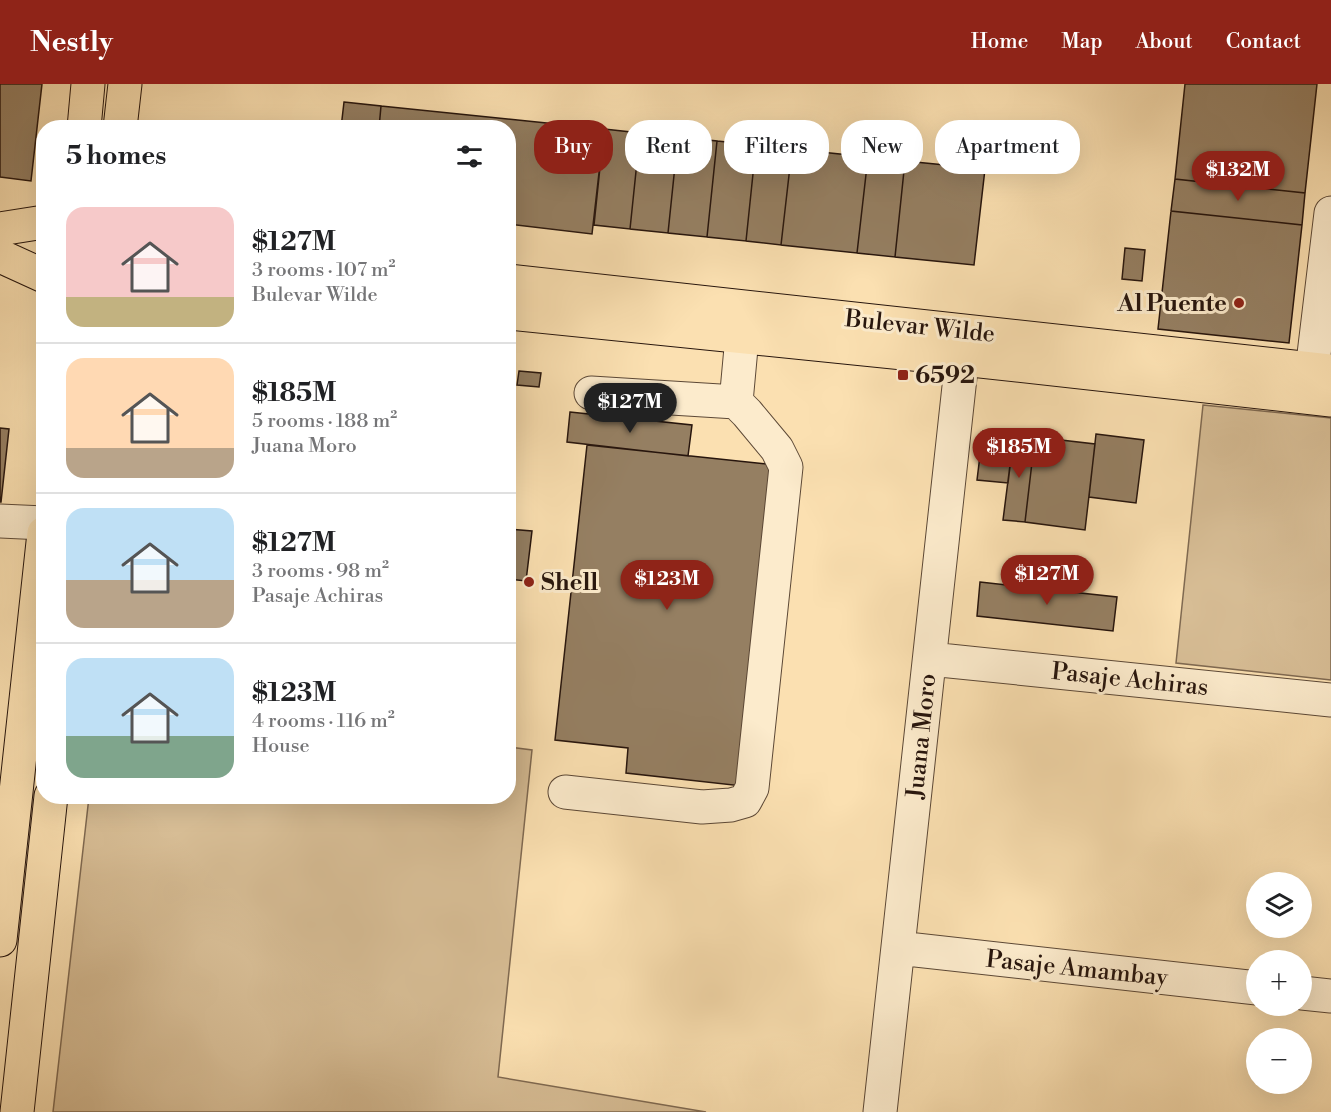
<!DOCTYPE html>
<meta charset="utf-8">
<style>
:root{--surface:#fff;--page:#f6f6f6;--text:#202124;--muted:#757577;--line:#e0e0e0;--accent:#8f2418}
body{margin:0;font-family:"Libre Bodoni",serif;background:var(--page);color:var(--text);height:100vh;display:flex;flex-direction:column;font-size:22px;white-space:nowrap}
*{box-sizing:border-box;margin:0}
p{font-size:20px;color:var(--muted)}
.icon{flex:none;width:33px;height:33px;fill:none;stroke:currentColor;stroke-width:2;stroke-linecap:round;stroke-linejoin:round}
.map{position:relative;flex:1;overflow:hidden}
.drawer{position:absolute;left:36px;top:36px;width:480px;height:684px;display:flex;flex-direction:column;background:var(--surface);border-radius:24px;box-shadow:0 6px 24px #0002}
.drawer>*{flex:none}
.top-card{position:absolute;left:534px;top:36px;width:570px;height:54px;display:flex;gap:12px}
.controls{position:absolute;left:1246px;top:788px;display:grid;gap:12px}
.controls a{display:grid;place-items:center;width:66px;height:66px;border-radius:50%;background:var(--surface);box-shadow:0 6px 24px #0002;font-size:30px}
.price{position:absolute;translate:-50% -51px;padding:0 14px;border-radius:21px;background:var(--accent);color:#fff;font-size:20px;line-height:39px;filter:drop-shadow(0 2px 3px #0008)}
.price::after{content:'';position:absolute;left:50%;top:36px;width:18px;height:14px;margin-left:-9px;background:inherit;clip-path:polygon(0 0,100% 0,50% 100%)}
.price.active{background:#222;color:#fff}
ul{padding:0;list-style:none}
li{display:flex;align-items:center;gap:18px;height:150px;padding:0 30px}
li+li{border-top:2px solid var(--line)}
li span{display:grid;place-items:center;flex:none;width:168px;height:120px;border-radius:18px;color:#555}
li>.icon{margin-inline-start:auto}
span .icon{width:72px;height:72px;fill:#fffc;stroke-width:1}
li b{font-size:26px}
h2{display:flex;justify-content:space-between;align-items:center;height:72px;padding:0 30px;font-size:26px}
.chip{padding:0 21px;border-radius:24px;background:var(--surface);box-shadow:0 6px 24px #0002;font-size:21px;line-height:54px}
.chip.active{background:var(--accent);color:#fff}
header{display:flex;align-items:center;gap:36px;box-sizing:border-box;height:84px;padding:0 30px;background:var(--accent);color:#fff}
header strong{font-size:28px}
nav{display:flex;gap:33px;margin-inline-start:auto;font-size:21px}
.map>svg:first-child{display:block}
.green{fill:#d7bd95;stroke:#7f6951;stroke-width:1.5}
.building{fill:#957f62;stroke:#27150d;stroke-width:1.5}
.lines{fill:none;stroke-linecap:round;stroke-linejoin:round}
.minor-casing{stroke:#5c4836;stroke-width:35}
.major-casing{stroke:#27150d;stroke-width:35}
.minor{stroke:#fcebcc;stroke-width:33}
.major{stroke:#fbe0b1;stroke-width:33}
.poi-dot{fill:#8f2418;stroke:#fcebcc;stroke-width:2}
.labels{text-anchor:middle;stroke-width:6;stroke-linejoin:round;paint-order:stroke}
.poi-label{font-size:24px;font-weight:bold;fill:#27150d;stroke:#fcebcc;text-anchor:start}
.street-label{font-size:24px;fill:#27150d;stroke:#fcebcc}
</style>
<header>
<strong>Nestly</strong>
<nav><a>Home</a><a>Map</a><a>About</a><a>Contact</a></nav>
</header>
<div class="map">
<svg width="1331" height="1028" viewBox="0 0 1331 1028">
<rect width="100%" height="100%" fill="#fbe0b1"/>
<filter id="stains"><feTurbulence type="fractalNoise" baseFrequency=".00333" numOctaves="4"/><feColorMatrix values="0 0 0 0 .2 0 0 0 0 .09 0 0 0 0 .02 0 0 0 .5 -.17"/></filter>
<radialGradient id="worn" r=".72"><stop offset=".6" stop-color="#630" stop-opacity="0"/><stop offset="1" stop-color="#630" stop-opacity=".3"/></radialGradient>
<!-- green -->
<path class="green" d="M1203,321l128,13v262l-155,-17z
M509,663l23,3 -34,327 208,35h-653l36,-315 419,-1z"/>
<!-- building -->
<path class="building" d="M0,0h42l-11,97 -31,-4z
M1185,0h132l-12,109 -130,-14z
M344,18l37,4 -2,22h-38z
M381,22l223,23 -12,105 -84,-10v-96h-129z
M604,45l36,4 -10,96 -36,-4z
M640,49l38,4 -10,96 -38,-4z
M678,53l39,4 -10,96 -39,-4z
M717,57l39,4 -10,96 -39,-4z
M756,61l36,4 -11,96 -35,-4z
M792,65l76,8 -11,96 -76,-8z
M868,73l37,4 -10,96 -38,-4z
M905,77l80,8 -11,96 -79,-8z
M1175,95l130,14 -3,32 -131,-14z
M1171,127l131,14 -13,118 -131,-14z
M1125,164l20,2 -3,31 -20,-2z
M519,287l22,2 -2,14 -22,-2z
M570,328l122,13 -4,31 -121,-14z
M0,344l9,1 -8,73h-1z
M983,347l31,3 -6,49 -31,-3z
M1014,350l21,3 -10,85 -22,-2z
M1096,350l48,6 -8,63 -47,-6z
M1035,353l60,7 -10,86 -60,-8z
M587,361l190,20 -35,321 -116,-13 2,-25 -73,-8z
M508,445l24,2 -6,50 -18,-2z
M980,498l137,15 -4,34 -136,-15z"/>
<g class="lines">
<!-- minor casing -->
<g class="minor-casing">
<path id="minor" d="M591,309l145,9
M1309,312l22,-183
M0,437l44,2
M930,575l401,41
M565,708l137,15 29,-2 14,-4 7,-13 34,-321 -9,-18 -30,-36 -11,-11 6,-65
M898,864l359,40
M1302,909l29,3
M880,1028l82,-753"/>
</g>
<!-- major casing -->
<g class="major-casing">
<path id="major" d="M84,44l4,-44
M120,44l5,-44
M0,145l44,-7
M0,172l44,20
M508,197l823,90
M508,229l454,46 369,41
M0,856l44,-407
M17,1028l34,-316"/>
</g>
<!-- minor -->
<use href="#minor" class="minor"/>
<!-- major -->
<use href="#major" class="major"/>
</g>
<!-- markers -->
<g class="poi-dot">
<circle cx="1239" cy="219" r="6"/>
<rect x="897" y="285" width="12" height="12" rx="3"/>
<circle cx="529" cy="498" r="6"/>
</g>
<g class="labels">
<!-- poi labels -->
<g class="poi-label">
<text x="1227" y="227" text-anchor="end">Al Puente</text>
<text x="915" y="299">6592</text>
<text x="541" y="506">Shell</text>
</g>
<!-- street labels -->
<g class="street-label">
<text transform="translate(920 242) rotate(6)" y="8">Bulevar Wilde</text>
<text transform="translate(1130 595) rotate(6)" y="8">Pasaje Achiras</text>
<text transform="translate(921 652) rotate(-84)" y="8">Juana Moro</text>
<text transform="translate(1077 884) rotate(6)" y="8">Pasaje Amambay</text>
</g>
</g>
<rect width="100%" height="100%" filter="url(#stains)"/>
<rect width="100%" height="100%" fill="url(#worn)"/>
</svg>
<div class="controls">
<a><svg class="icon" aria-label="layers" viewBox="0 0 24 24"><path d="M12 4l9 5-9 5-9-5zM3 14l9 5 9-5"/></svg></a>
<a>+</a>
<a>−</a>
</div>
<b class="price" style="left:1238px;top:118px">$132M</b>
<b class="price active" style="left:630px;top:350px">$127M</b>
<b class="price" style="left:1019px;top:395px">$185M</b>
<b class="price" style="left:1047px;top:522px">$127M</b>
<b class="price" style="left:667px;top:527px">$123M</b>
<div class="top-card">
<a class="chip active">Buy</a>
<a class="chip">Rent</a>
<a class="chip">Filters</a>
<a class="chip">New</a>
<a class="chip">Apartment</a>
</div>
<section class="drawer">
<h2>5 homes<svg class="icon" aria-label="filters" viewBox="0 0 24 24"><path d="M4 7h16M4 17h16"/><circle cx="9" cy="7" r="2"/><circle cx="15" cy="17" r="2"/></svg></h2>
<ul>
<li><span style="background:linear-gradient(#f6c9c9 75%,#c2b280 0)"><svg class="icon" aria-label="home" viewBox="0 0 24 24"><path d="M3 11l9-7 9 7M6 9v11h12V9"/></svg></span><div><b>$127M</b><p>3 rooms · 107 m²</p><p>Bulevar Wilde</p></div></li>
<li><span style="background:linear-gradient(#ffd9b3 75%,#b9a48a 0)"><svg class="icon" aria-label="home" viewBox="0 0 24 24"><path d="M3 11l9-7 9 7M6 9v11h12V9"/></svg></span><div><b>$185M</b><p>5 rooms · 188 m²</p><p>Juana Moro</p></div></li>
<li><span style="background:linear-gradient(#bfe0f5 60%,#b9a48a 0)"><svg class="icon" aria-label="home" viewBox="0 0 24 24"><path d="M3 11l9-7 9 7M6 9v11h12V9"/></svg></span><div><b>$127M</b><p>3 rooms · 98 m²</p><p>Pasaje Achiras</p></div></li>
<li><span style="background:linear-gradient(#bfe0f5 65%,#7fa58c 0)"><svg class="icon" aria-label="home" viewBox="0 0 24 24"><path d="M3 11l9-7 9 7M6 9v11h12V9"/></svg></span><div><b>$123M</b><p>4 rooms · 116 m²</p><p>House</p></div></li>
</ul>
</section>
</div>
